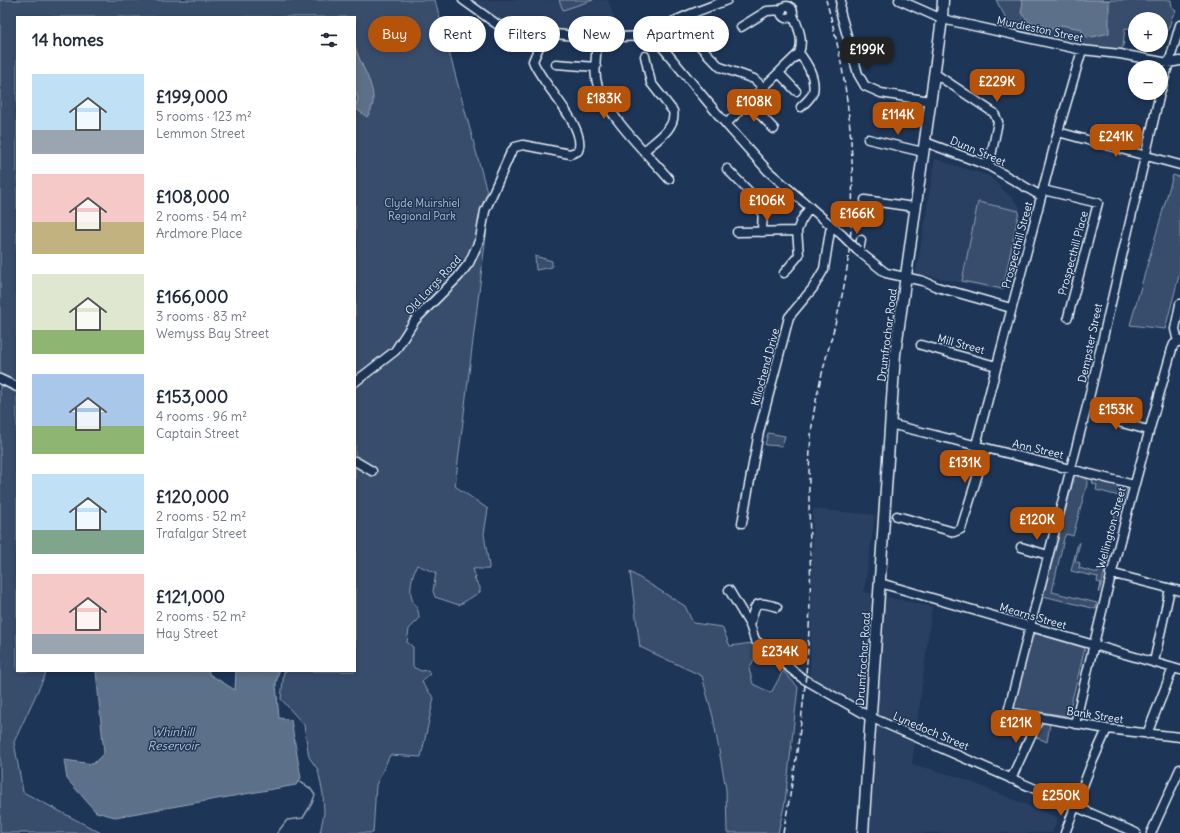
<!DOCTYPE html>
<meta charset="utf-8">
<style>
:root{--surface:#fff;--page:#f2f2f3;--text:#1f2937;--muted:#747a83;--accent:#b45309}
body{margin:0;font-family:Delius,sans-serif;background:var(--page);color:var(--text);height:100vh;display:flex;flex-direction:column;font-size:15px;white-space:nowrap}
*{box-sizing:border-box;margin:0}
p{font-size:13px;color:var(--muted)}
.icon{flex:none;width:22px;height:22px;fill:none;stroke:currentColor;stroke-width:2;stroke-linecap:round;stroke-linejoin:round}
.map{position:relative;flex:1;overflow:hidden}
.panel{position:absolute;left:16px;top:16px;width:340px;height:656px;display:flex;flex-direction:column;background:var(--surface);border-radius:0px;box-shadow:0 2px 6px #0003}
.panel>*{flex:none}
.hud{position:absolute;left:368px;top:16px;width:380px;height:36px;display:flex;gap:8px}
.controls{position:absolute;left:1128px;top:12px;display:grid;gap:8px}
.controls a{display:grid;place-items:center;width:40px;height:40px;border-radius:50%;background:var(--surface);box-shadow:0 2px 6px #0003;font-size:20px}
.price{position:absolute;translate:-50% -34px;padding:0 9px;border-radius:8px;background:var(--accent);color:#fff;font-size:13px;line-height:26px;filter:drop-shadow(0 1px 2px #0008)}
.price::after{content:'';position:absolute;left:50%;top:24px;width:12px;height:9px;margin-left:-6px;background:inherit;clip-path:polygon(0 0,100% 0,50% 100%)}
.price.selected{background:#222;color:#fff}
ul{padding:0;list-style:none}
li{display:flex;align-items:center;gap:12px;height:100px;padding:0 16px}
li span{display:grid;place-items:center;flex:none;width:112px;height:80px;border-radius:0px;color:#555}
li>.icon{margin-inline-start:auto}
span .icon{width:48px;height:48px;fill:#fffc;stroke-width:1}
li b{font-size:17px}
h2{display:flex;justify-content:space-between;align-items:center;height:48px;padding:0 16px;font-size:17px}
.chip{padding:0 14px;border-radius:18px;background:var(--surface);box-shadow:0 2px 6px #0003;font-size:14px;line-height:36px}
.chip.selected{background:var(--accent);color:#fff}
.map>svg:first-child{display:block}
.built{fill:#2a4162}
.green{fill:#374d6c;stroke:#909fb2}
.water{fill:#5d7089;stroke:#95a4b5}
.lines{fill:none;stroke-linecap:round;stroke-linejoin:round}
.stream{stroke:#95a4b5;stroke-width:1.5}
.minor-casing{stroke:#e8f1f8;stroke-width:11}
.major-casing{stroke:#e8f1f8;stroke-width:13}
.minor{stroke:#1d3557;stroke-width:8}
.major{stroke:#1d3557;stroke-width:10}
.rail{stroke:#e8f1f8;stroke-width:1.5;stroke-dasharray:6 3;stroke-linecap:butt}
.minor-bridge-casing{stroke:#e8f1f8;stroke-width:11;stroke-linecap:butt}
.minor-bridge{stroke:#1d3557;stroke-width:8}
.labels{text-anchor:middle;stroke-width:3;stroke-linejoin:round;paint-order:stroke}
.street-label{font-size:11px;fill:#e8f1f8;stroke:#1d3557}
.park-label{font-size:11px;fill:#b3c0ce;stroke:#1d3557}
.water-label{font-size:12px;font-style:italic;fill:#b7c4d1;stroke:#1d3557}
</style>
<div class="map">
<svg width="1180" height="833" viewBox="0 0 1180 833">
<rect width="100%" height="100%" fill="#1d3557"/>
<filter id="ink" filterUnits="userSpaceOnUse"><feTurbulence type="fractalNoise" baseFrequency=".025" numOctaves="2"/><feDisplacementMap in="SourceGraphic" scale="8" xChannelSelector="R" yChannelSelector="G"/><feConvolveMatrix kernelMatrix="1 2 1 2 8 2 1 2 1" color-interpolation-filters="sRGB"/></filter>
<g filter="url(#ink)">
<!-- built -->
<path class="built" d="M468,0h140l12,34 -101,-8 -19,-6z
M935,159l54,17 31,30 -16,86 -88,-19z
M813,509l62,6 -11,77 68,15 -20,157 47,13 99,41 -6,15h-183l9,-122 -68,-32z"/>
<!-- green -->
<path class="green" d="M0,0h435l55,203 -35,283 33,23 -4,25 5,32v3c-6,1 -11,-1 -16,0l3,9 -2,1 6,8v5l-21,13 -24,-8 -2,-6 3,-18 -19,-8c-5,10 -8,23 -5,34 3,10 7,7 7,20l-10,10 -2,13 6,5v20l8,4 7,-1 2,4 -8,7 2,5 10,12 -13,59 -31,-2 -14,30 -3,48h-53l4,-20 -1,-19 -5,-24 -9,-13 -5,-32 -23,-26 3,-28h71v-654h-338v654h30l-33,71 9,50 78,41h-101z
M559,0h34l-30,10z
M996,0h175l1,8 4,3 -4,6 -4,14 -7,1v-13h-26v10l-10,-1 -2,19 -6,7 -105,-25z
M1173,175l7,2v95l-15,57 -35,-4z
M978,202l41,9 -16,78 -41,-8z
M535,256l17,5v6l-16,3z
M768,433l17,3 -3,10 -17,-1z
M1075,474l12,3v7l-14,52 -7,-2 -2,4 -12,54 45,11 -1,6 -53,-13z
M1092,479l35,9 -11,34h-3l6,-26 -23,-6 1,-5 -4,-1z
M1078,543h2l-5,18 5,2 -1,5 19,5 1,-6 5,1 4,-12 -5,-2 6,1 -10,38 2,-10 -4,-1 1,-5 -27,-6z
M630,572l55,34 8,17 29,4 8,19 22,-3 6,9 -9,17 4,15 18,9 12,-22 15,16 -13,115 -7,31h-51l-1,-44 -13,-72 -11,-41 -62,-29z
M1033,633l52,15 -17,68 -55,-8z
M1043,723l7,1 -3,18 -11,-5z"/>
<!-- water -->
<path class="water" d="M1020,0h89v33l-21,5 -5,-4 -2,-5 -20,-4 -9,4 -23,-7 -8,-9 2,-11z
M355,46c6,24 29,48 12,71l-12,-9 3,-9 -3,-10z
M96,671h113v3l26,16 1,-19h43l-3,13 3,34 12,2 10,58 -5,7 -181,32 -19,-5 -29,-33 -3,-19 29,4 11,-11z"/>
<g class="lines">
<!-- stream -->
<path class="stream" d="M277,833l10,-13 16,-2 9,-15 3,-8 -5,-7 -11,-7"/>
<!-- minor casing -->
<g class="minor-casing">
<path id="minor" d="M463,0l35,25 25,6 74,7 48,-2 13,6 68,82 42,47 74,64
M841,0l-1,11 18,63 7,12 16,7 49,8
M899,0l43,19 140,31 38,4 48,9 12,-2
M781 12a6 6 0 1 1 12 0a6 6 0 1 1-12 0Z
M741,27l26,-16 15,-1
M597,38c0,12 -3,27 -1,40 5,33 51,75 73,101
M652,38c9,-16 56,-30 75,-38
M697,43l23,24 34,12 10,9
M799,53c8,10 17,25 14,39 -1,5 -8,11 -12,15
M556,64l40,3
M779,73l17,18
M934,73l60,40 4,9 -9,44
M1161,90l19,-65
M1160,93l-72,309 -80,310 99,17 73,8
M749,103l25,26
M726,124l73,-71c5,-14 -1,-26 -6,-38
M1058,132l122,33
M868,139l55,13
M925,142l64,24 52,30
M644,151c11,-10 33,-23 29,-40l-22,-28 -6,-27
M727,169l36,37 -1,26
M1043,190l55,13 -30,114
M865,200l49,7
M737,232l60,-1
M857,250l29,23 37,8 14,6 74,21
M859,251l2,-11
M784,273l15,-18 -2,-24 4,-10 9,-14
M1178,342l-3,-13 5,-25
M921,345l75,21
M0,379l17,8
M355,382l40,-31 20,-31 43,-43 11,-14 11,-24 5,-28 26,-59 4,-5 8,-2 47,9 8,-3c10,-24 -37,-67 -45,-90l12,-28
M1103,406l7,11 12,6 26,7
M890,424l244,61
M976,445l82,-313 24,-82
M355,461l17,10
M897,516l57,16 7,-3 25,-81
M742,523l17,-91 30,-115 24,-29 11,-19 6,-38 4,-3
M1021,547l27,8
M1110,573l70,18
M880,583l300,87
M729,590l21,35 5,15 47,38 68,39 266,116
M750,625c6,-22 3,-25 27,-18
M1154,662l16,-73
M1075,724c29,-126 62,-251 97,-375l2,-5 6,-3
M1147,734l26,-66
M1011,779l28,-61
M1065,833l26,-68 16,-36
M1151,833l29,-64"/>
</g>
<!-- major casing -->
<g class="major-casing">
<path id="major" d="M863,833l32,-479 47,-335 1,-19"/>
</g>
<!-- minor -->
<use href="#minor" class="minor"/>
<!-- major -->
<use href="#major" class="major"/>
<!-- rail -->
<path class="rail" d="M783,833c15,-76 25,-153 27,-231 2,-55 -4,-110 1,-165 4,-57 28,-112 36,-169 12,-89 4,-182 -21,-268"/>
<!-- minor-bridge casing -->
<g class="minor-bridge-casing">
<path id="minor-bridge" d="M842,235l15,15"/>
</g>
<!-- minor-bridge -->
<use href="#minor-bridge" class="minor-bridge"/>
</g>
</g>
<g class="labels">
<!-- street labels -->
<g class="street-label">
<text transform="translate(1040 29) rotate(12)" y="4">Murdieston Street</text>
<text transform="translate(978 151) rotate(23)" y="4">Dunn Street</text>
<text transform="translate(1017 245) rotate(-75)" y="4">Prospecthill Street</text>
<text transform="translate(1073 253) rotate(-75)" y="4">Prospecthill Place</text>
<text transform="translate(433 285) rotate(-47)" y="4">Old Largs Road</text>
<text transform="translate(887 335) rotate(-83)" y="4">Drumfrochar Road</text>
<text transform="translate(1090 343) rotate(-78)" y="4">Dempster Street</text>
<text transform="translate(961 344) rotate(15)" y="4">Mill Street</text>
<text transform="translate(765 367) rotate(-75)" y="4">Killochend Drive</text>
<text transform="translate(1038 449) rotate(13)" y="4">Ann Street</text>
<text transform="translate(1111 528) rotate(-75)" y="4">Wellington Street</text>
<text transform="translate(1033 616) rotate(16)" y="4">Mearns Street</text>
<text transform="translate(863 659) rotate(-86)" y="4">Drumfrochar Road</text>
<text transform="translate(1095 715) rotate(9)" y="4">Bank Street</text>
<text transform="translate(931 731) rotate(23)" y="4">Lynedoch Street</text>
</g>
<!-- park labels -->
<g class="park-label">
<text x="422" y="207">Clyde Muirshiel<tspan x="422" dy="13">Regional Park</tspan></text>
</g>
<!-- water labels -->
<g class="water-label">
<text x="173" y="736">Whinhill<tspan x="173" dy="14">Reservoir</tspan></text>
</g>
</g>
</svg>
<div class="controls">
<a>+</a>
<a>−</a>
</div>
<b class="price selected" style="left:867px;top:71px">£199K</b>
<b class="price" style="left:997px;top:103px">£229K</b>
<b class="price" style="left:604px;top:120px">£183K</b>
<b class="price" style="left:754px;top:123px">£108K</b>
<b class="price" style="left:898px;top:136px">£114K</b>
<b class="price" style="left:1116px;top:158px">£241K</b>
<b class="price" style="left:767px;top:222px">£106K</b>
<b class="price" style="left:857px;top:235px">£166K</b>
<b class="price" style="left:1116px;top:431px">£153K</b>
<b class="price" style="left:965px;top:484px">£131K</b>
<b class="price" style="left:1037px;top:541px">£120K</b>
<b class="price" style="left:780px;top:673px">£234K</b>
<b class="price" style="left:1016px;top:744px">£121K</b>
<b class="price" style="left:1061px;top:817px">£250K</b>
<div class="hud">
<a class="chip selected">Buy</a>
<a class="chip">Rent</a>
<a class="chip">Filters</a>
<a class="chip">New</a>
<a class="chip">Apartment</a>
</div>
<section class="panel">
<h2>14 homes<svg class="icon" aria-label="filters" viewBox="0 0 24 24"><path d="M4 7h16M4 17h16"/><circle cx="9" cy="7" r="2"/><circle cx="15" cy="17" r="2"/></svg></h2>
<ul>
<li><span style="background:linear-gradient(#bfe0f5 70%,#9aa5b1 0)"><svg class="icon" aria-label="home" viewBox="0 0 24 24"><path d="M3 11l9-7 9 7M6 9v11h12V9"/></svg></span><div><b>£199,000</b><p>5 rooms · 123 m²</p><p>Lemmon Street</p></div></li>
<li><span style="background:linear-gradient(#f6c9c9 60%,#c2b280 0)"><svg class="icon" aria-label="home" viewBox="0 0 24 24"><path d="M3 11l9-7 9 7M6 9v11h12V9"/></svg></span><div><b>£108,000</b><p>2 rooms · 54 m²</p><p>Ardmore Place</p></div></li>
<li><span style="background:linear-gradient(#dfe7d0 70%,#8fb573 0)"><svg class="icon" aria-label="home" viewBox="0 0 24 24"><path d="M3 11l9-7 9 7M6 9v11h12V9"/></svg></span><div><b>£166,000</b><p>3 rooms · 83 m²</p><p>Wemyss Bay Street</p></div></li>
<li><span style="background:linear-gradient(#a9c7e8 65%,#8fb573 0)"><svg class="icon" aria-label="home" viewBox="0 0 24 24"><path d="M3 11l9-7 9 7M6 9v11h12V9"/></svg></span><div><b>£153,000</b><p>4 rooms · 96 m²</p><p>Captain Street</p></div></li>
<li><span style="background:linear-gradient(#bfe0f5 70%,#7fa58c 0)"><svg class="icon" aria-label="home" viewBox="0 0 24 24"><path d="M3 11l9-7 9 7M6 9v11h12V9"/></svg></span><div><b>£120,000</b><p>2 rooms · 52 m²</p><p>Trafalgar Street</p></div></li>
<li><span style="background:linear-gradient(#f6c9c9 75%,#9aa5b1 0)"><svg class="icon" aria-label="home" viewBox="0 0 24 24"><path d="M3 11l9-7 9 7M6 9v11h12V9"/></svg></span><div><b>£121,000</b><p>2 rooms · 52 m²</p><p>Hay Street</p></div></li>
</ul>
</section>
</div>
